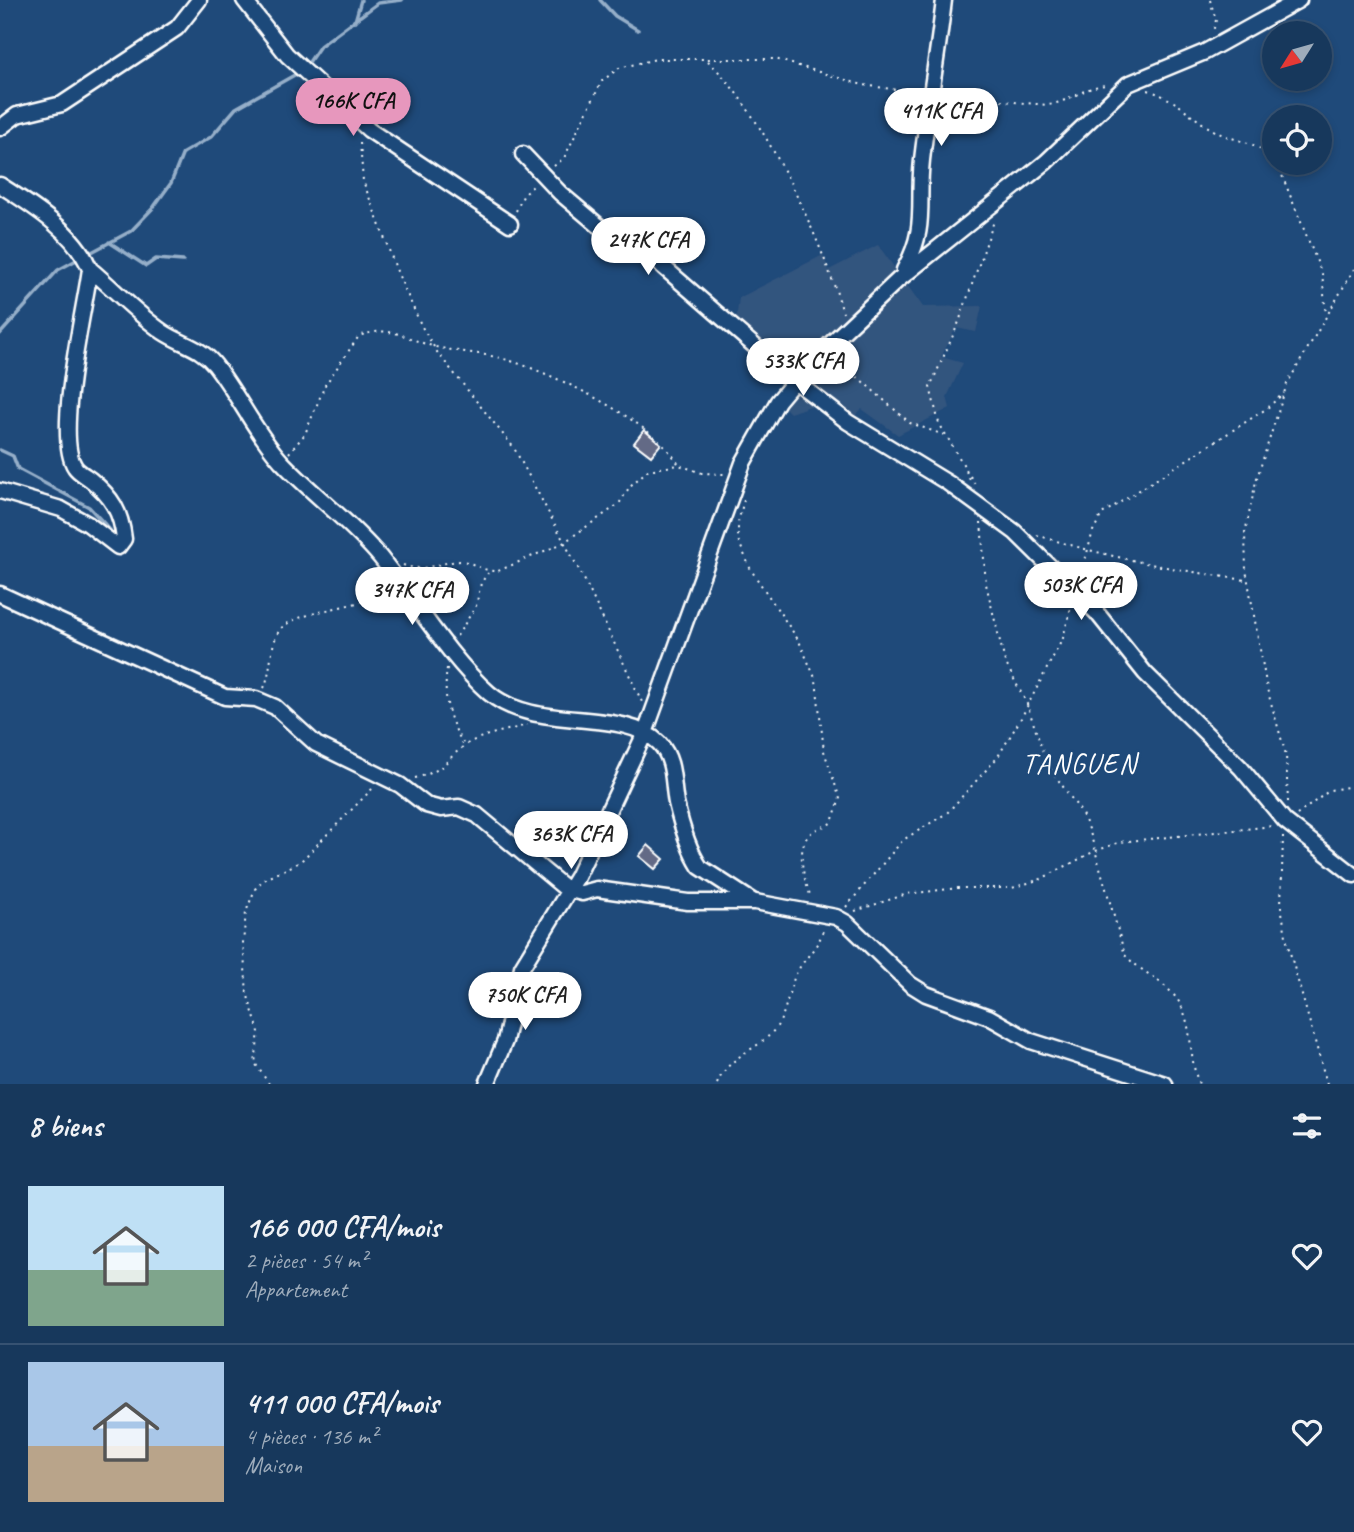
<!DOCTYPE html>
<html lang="fr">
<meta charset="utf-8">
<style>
:root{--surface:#17385c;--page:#244365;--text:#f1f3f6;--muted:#9eacbb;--line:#365272;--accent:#e797bd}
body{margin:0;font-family:Caveat,sans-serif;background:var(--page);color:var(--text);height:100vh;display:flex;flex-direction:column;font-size:26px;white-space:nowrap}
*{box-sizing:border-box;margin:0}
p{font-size:23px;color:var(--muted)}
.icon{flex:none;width:38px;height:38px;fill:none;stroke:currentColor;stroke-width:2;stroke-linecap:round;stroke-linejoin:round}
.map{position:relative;height:1084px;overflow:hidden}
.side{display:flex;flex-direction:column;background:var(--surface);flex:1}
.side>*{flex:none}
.needle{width:46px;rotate:233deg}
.controls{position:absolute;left:1262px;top:21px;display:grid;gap:14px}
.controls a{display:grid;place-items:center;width:70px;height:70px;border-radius:50%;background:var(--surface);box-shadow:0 4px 10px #0003,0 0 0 2px var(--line);font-size:35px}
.price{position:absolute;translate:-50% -60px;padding:0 16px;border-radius:24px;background:#fff;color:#222;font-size:23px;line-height:46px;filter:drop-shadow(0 2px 4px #0008)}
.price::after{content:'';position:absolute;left:50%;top:42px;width:21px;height:16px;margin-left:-10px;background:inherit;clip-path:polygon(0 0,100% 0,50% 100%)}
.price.active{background:var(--accent);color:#111}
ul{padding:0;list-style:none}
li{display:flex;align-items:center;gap:21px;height:175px;padding:0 28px}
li+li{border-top:2px solid var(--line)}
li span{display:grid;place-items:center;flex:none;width:196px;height:140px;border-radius:0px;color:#555}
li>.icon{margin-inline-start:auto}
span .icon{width:84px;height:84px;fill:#fffc;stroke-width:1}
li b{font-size:30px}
h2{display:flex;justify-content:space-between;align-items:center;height:84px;padding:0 28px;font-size:30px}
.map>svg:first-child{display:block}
.built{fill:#33547e}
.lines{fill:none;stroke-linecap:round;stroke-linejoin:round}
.stream{stroke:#96afc9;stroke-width:3.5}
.building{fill:#636b86;stroke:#fff;stroke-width:2}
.street-casing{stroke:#fff;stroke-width:19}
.path{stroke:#fff;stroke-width:2;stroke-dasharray:2 5;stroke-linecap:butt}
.street{stroke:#1f4a7a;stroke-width:14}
.labels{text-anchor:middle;stroke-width:5;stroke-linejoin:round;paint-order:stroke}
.quarter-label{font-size:28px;letter-spacing:2px;fill:#fff;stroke:#1f4a7a}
</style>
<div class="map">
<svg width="1354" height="1084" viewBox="0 0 1354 1084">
<rect width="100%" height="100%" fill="#1f4a7a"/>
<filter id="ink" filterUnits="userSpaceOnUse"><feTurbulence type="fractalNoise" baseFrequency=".0143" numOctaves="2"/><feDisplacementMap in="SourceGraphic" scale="14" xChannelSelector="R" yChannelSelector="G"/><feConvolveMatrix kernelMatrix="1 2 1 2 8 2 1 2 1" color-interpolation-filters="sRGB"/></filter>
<g filter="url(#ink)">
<!-- built -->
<path class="built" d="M878,245l45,62 59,-1 -6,26 -20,-4 -15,29 22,6 -16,34 3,11 -52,27 -36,-26 -14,13 -26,-20 -32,11 -12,-12 16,-20 -59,-52 4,-31 84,-43 6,15z"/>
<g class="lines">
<!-- stream -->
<path class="stream" d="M600,0l15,16 23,14
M355,21l6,-21
M307,65l13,-19 58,-43 24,-3
M109,242l37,24 10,-7 27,2
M88,254l43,-23 22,-23 18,-25 12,-30 28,-16 25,-29 62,-35
M0,334l58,-64 24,-13
M0,450l13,6 5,13 71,38 21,23"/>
</g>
<!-- building -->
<path class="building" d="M644,430l17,14 -10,12 -17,-13z
M648,845l16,14 -9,10 -16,-13z"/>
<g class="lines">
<!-- street casing -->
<g class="street-casing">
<path id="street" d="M244,0l43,55 82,75 141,94
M0,128l17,-13 45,-11 115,-76 22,-28
M523,154l37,39 58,49 35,16 142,123 53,41 100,61 67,49 82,81 48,60 96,95 44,53 69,54
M0,185c33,21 75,47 90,84 -5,39 -36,167 -15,198 3,5 11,9 16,13 21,17 30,32 33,59l-6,8 -30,-23 -27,-15 -61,-18
M90,269c24,20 47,45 73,63 18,12 38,15 52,33 24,31 40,67 66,96 32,34 69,60 99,96 32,40 71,103 109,136 47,40 132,13 170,50 16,17 13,39 17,60 5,21 12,46 24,64l54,35
M904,270c24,-43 13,-65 18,-110 6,-53 16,-106 22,-160
M0,594l225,103 31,2 19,8 41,37 84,41 26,20 15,4 18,-2 18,8 89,74 16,4 15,-4 91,13h67l81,15 11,6 63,61 16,10 63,23 42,24 134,43
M487,1084l18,-43 17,-74 55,-90 68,-144 98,-270 35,-62 31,-37 89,-84 148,-118 82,-78 77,-32 94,-52"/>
</g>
<!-- path -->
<path class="path" d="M1210,0l6,20 -3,12
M708,61c55,51 114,179 135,252
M1148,90c35,12 40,26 67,41 22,12 38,8 59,28
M945,96l103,9c21,-3 38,-19 58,-20
M360,143l3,38 35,93 24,53 15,25 77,96 70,131 58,123
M1277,163l45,111 4,40
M554,166l10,-8 38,-77 17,-13 37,-9h119l88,26 55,8
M516,211l7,-15 12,-12
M836,358l74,65 34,12
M289,453l16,-19 20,-49 34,-49c35,-12 45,3 77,11 22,5 46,6 68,12 48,13 151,63 175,106
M966,471l5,12
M967,471l-28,-48 -9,-36 29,-65 35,-101
M970,476l6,10
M744,500l-6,22v18l13,30 48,71 17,39 8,71 16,48 -8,23c-6,5 -14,5 -20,10 -18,14 -8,48 -1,65
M981,522l5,62 19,78 22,42 20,60 34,48 8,17 36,126c17,19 48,29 58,55 10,24 6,49 16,74
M1037,535c69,22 138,35 209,45
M403,565c21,8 36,-3 57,-4 12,0 22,11 38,10l65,-28 56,-39 11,-18 18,-16 31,-5 23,8 22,1
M1080,579l13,-48 9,-17 164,-105 18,-16
M457,636l19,-30 5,-23 7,-10
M447,668c-4,31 1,51 17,77
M264,688c8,-18 5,-40 15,-57 12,-20 87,-25 111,-39
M415,778c31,-8 27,-15 49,-32 17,-12 43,-15 63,-21
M1288,802l-2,-47 -19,-66 -21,-119 -1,-37 11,-52 31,-97 67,-115
M1297,815l33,-25 24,-4
M1283,836l-2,70 6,36 40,142
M846,907l57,-67 44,-27 50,-55 23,-38 43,-82 8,-31
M855,911l52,-17 51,-6h54l29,-9 52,-27 27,-10 153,-16
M269,1084l-14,-21 4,-31 -12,-39 -4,-50 3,-31 9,-23 7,-8 38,-19 75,-76
M717,1084c13,-31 40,-32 58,-55 12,-15 12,-37 21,-55 7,-15 25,-29 27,-45"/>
<!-- street -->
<use href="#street" class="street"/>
</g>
</g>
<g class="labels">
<!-- quarter labels -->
<g class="quarter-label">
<text x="1080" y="773">TANGUEN</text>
</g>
</g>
</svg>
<div class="controls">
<a><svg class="needle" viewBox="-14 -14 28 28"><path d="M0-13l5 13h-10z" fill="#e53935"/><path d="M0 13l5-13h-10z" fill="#9eacbb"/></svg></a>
<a><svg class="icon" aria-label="locate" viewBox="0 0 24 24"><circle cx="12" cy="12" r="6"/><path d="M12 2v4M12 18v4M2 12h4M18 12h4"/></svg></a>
</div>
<b class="price active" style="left:353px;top:138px">166K CFA</b>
<b class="price" style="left:941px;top:148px">411K CFA</b>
<b class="price" style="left:648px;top:277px">247K CFA</b>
<b class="price" style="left:803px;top:398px">533K CFA</b>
<b class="price" style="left:1081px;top:622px">503K CFA</b>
<b class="price" style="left:412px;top:627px">347K CFA</b>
<b class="price" style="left:571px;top:871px">363K CFA</b>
<b class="price" style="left:525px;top:1032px">750K CFA</b>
</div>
<section class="side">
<h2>8 biens<svg class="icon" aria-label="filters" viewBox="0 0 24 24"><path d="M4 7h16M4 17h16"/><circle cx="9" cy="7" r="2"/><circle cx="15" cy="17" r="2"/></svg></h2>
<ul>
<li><span style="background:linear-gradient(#bfe0f5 60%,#7fa58c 0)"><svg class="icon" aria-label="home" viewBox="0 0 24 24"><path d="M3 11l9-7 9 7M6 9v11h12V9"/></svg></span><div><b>166 000 CFA/mois</b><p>2 pièces · 54 m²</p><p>Appartement</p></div><svg class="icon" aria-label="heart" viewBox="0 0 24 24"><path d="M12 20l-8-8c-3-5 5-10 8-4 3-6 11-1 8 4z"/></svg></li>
<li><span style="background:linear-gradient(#a9c7e8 60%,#b9a48a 0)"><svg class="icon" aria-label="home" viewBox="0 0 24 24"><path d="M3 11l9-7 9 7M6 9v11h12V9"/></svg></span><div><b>411 000 CFA/mois</b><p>4 pièces · 136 m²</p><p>Maison</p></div><svg class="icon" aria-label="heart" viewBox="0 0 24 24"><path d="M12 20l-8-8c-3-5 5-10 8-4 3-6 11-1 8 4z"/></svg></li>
</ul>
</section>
